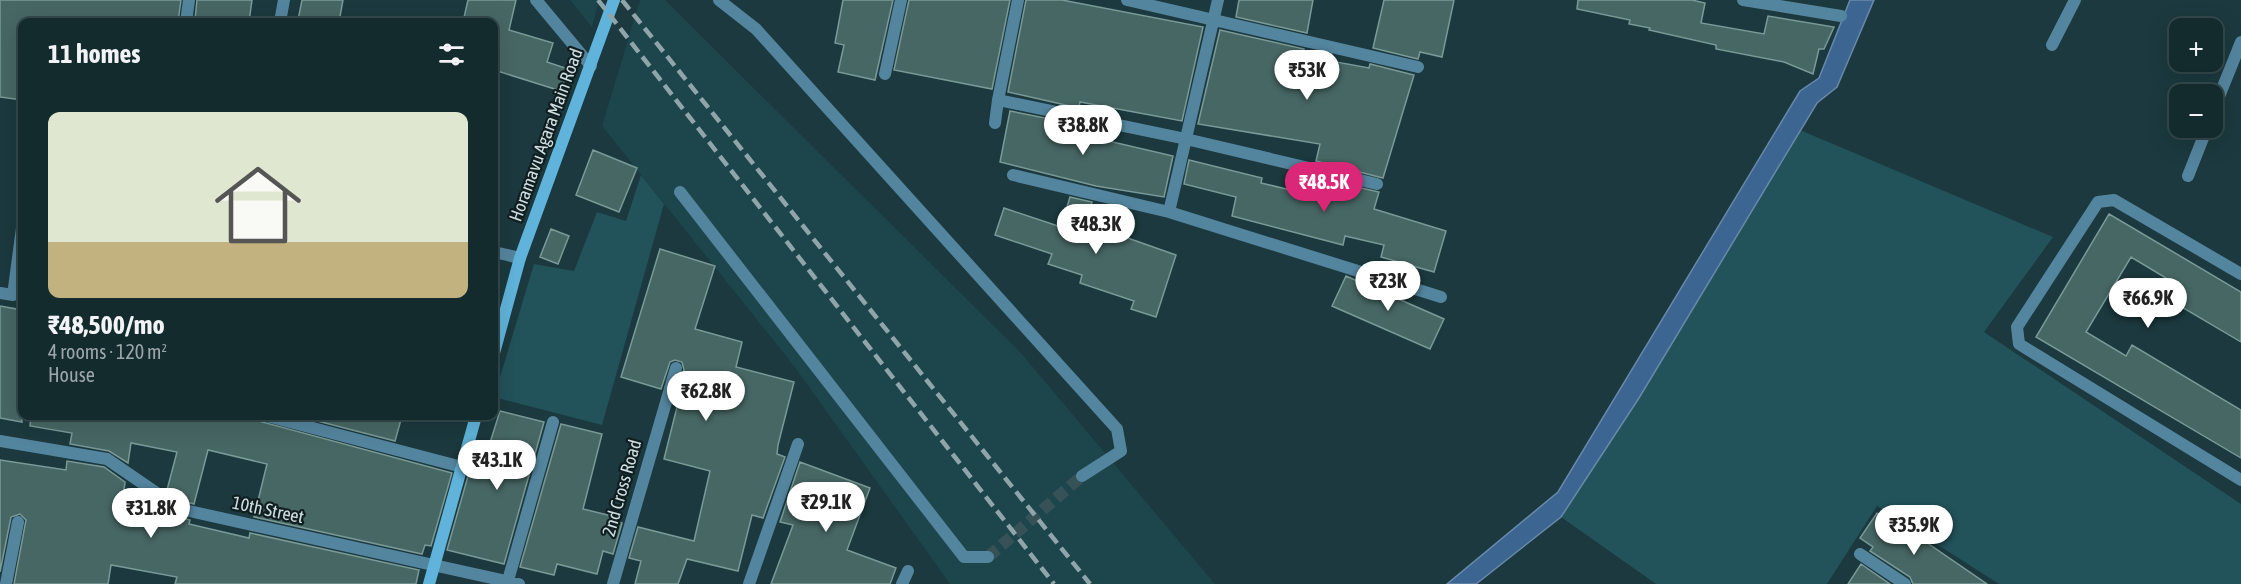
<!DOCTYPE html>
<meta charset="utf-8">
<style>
:root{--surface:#142b2e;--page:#1d3336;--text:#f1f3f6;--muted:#9da7aa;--line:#33474a;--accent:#db2777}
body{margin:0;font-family:"Asap Condensed",sans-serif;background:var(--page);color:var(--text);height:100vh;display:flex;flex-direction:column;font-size:22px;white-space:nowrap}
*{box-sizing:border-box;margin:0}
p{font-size:20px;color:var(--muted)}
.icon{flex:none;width:33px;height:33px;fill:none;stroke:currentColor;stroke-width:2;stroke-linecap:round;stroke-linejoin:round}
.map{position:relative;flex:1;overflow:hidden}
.drawer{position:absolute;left:18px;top:18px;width:480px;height:402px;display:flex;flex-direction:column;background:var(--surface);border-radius:12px;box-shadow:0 6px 24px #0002,0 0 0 2px var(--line)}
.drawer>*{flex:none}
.tools{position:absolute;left:2169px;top:18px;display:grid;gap:12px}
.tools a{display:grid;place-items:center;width:54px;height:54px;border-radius:12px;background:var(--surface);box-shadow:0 6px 24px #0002,0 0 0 2px var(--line);font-size:30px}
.price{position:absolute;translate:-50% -51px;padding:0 14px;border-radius:21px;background:#fff;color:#222;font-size:20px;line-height:39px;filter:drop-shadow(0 2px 3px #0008)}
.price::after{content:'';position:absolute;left:50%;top:36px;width:18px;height:14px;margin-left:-9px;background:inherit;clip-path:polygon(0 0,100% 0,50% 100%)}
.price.selected{background:var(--accent);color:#fff}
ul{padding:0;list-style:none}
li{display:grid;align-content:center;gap:12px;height:318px;padding:0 30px}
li+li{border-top:2px solid var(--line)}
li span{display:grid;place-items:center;height:186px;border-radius:12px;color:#555}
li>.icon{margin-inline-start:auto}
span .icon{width:108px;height:108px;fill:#fffc;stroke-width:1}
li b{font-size:26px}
h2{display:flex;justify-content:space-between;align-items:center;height:72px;padding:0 30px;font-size:26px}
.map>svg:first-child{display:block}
.built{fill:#1c454c}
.green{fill:#22525a}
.water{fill:#3c6591;stroke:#688aaa;stroke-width:1.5}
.building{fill:#476764;stroke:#799a97;stroke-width:1.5}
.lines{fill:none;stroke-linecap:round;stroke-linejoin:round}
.street-tunnel{stroke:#365257;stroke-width:12;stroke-dasharray:12 6;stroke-linecap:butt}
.street{stroke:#54859e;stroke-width:12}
.secondary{stroke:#60b3da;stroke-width:12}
.rail{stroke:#90a5a9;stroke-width:4.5;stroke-dasharray:12 6;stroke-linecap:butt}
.labels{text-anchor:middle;stroke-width:4.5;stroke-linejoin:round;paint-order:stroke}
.street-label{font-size:18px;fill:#cfe0e3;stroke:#111e20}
</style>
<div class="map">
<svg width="2241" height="584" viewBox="0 0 2241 584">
<rect width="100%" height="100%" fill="#1b393e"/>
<!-- built -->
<path class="built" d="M570,0h29l-7,27z
M640,0h25l356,353 194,231h-265l-156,-218 -192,-240z"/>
<!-- green -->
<path class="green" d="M1800,130l253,107 -69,95 257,172v80h-242l-122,-78 -50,78h-171l-95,-67z
M641,175l23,29 -62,221 -108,-28 40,-133 40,7 23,-59 29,9z"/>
<!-- water -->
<path class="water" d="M1850,0h24l-37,87 -20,16 -178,295 -78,119 -85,67h-29l111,-92 242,-401 19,-13z"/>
<!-- building -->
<path class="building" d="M0,0h181l-3,22h-156v78l-22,-3z
M197,0h55l-3,22 -54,-3z
M302,0h41l-4,22 -41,-2z
M468,0h48l-7,30 44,13 -6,19 21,7 -7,22 -67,-21v-48h-31z
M843,0h50l-18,80 -37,-8 6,-27 -9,-2z
M909,0h101l-18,89 -98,-19z
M1026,0h36l141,27 -21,94 -102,-19 -1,6 -71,-16z
M1239,0h74l-6,33 -71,-16z
M1384,0h70l-12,57 -22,-5 -2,7 -45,-11z
M1578,0h114l13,3 -4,20 63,11 4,-18 66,11 -10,22h-5l-6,25 -29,-12 -68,-13v-4l-67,-15 1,-2 -21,-4 1,-4 -53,-11z
M1220,30l84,19 -1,7 66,12 1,-4 44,11 -31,103 -67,-17 4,-17 -122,-20z
M1010,111l65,13 -1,9 99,23 -9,41 -68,-11 -96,-24z
M593,150l44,18 -18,44 -43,-17z
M1189,160l73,18 -1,5 38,9 2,-5 9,2 3,-12 66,15 -5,17 72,22 -12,41 -53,-15 3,-12 -39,-9 -2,9 -111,-29 4,-19 -52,-13z
M1070,197l22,5 -7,21 91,32 -20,62 -25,-8 3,-8 -54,-18 2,-8 -34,-11 4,-10 -57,-19 9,-27 57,19z
M2109,214l132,78v50l-78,-46 8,-15 -40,-24 -45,75 40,24 6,-11 109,65v48l-205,-121z
M551,229l18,7 -11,28 -18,-7z
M660,249l55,17 -20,63 47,13 -6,25 58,15 -16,63 -1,9 8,3 -22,61 -11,-3 -14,56 -51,-12 -9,25h-43l6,-23 -12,-3 9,-31 56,14 16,-70 -46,-12 16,-64 -3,-1 7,-24 -2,-8 -7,-2 -5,2 -9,27 -40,-12z
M1346,276l98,43 -14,30 -98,-43z
M0,306l22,4v112l-22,-4z
M500,411l44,11 -40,142 -57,-14 21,-74 11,2z
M31,416h209l212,57 -21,73 -6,-1 -3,9 -168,-37 13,-53 -59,-14 -14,54 -11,-3 -16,-11 10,-38 -46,-9 -3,20 -19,-12 -39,-7 2,-11 -42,-7z
M298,416h104l-7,25z
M561,424l41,10 -19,75 29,7 -2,4 12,3 -9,31 -10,-3 -6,23 -40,-10 -3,11 -34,-8z
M0,460l66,10 1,-9 37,6 21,15 -2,16 33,5 20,13 14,4 -1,4 60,14 1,-5 169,37 -3,14h-241l2,-7 -66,-12 -3,19h-94l12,-64 -6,-6 -9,3 -11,55z
M800,462l70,26 -23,62 49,18 -6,16h-119l22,-59 -13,-3z
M1877,513l41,28 2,-3 67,46h-74l-3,-7 -40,-26 3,-4 -13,-9z
M1861,564l29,20h-42z"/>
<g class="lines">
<!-- street-tunnel -->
<path class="street-tunnel" d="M988,557l94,-81"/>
<!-- street -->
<path class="street" d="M536,0l55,66
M719,0l37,29 361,400 4,22 -39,25
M1018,0l-20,100 188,39 191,45
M1127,0l291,67
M1743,0l98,16
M186,22l3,-22
M280,22l4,-22
M2052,45l23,-45
M885,74l16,-74
M2212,114l29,-72
M995,123l3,-23
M1013,175l156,37 49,-212
M2188,176l19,-48
M680,192l284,365h24
M1169,212l272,85
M494,252l26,6
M2241,274l-127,-74 -16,2 -81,125 2,17 222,136
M0,293l13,2 9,-67
M267,416l195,51
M0,441l107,18 73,50 339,75
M1860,554l45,30
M6,584l12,-62
M507,584l46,-162
M613,584l63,-216
M749,584l49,-140
M902,584l6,-13"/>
<!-- secondary -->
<path class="secondary" d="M494,353l26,-95 94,-258
M429,584l47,-168"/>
<!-- rail -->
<path class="rail" d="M598,0l456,584
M622,0l468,584"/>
</g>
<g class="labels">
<!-- street labels -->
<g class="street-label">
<text transform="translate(546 135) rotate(-70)" y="6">Horamavu Agara Main Road</text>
<text transform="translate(622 488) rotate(-74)" y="6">2nd Cross Road</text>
<text transform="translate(268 510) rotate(12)" y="6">10th Street</text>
</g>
</g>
</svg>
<div class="tools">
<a>+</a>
<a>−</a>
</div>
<b class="price" style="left:1307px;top:101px">₹53K</b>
<b class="price" style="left:1083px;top:156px">₹38.8K</b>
<b class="price selected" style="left:1324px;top:213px">₹48.5K</b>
<b class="price" style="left:1096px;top:255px">₹48.3K</b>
<b class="price" style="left:1388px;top:312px">₹23K</b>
<b class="price" style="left:2148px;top:329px">₹66.9K</b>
<b class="price" style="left:706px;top:422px">₹62.8K</b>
<b class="price" style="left:497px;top:491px">₹43.1K</b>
<b class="price" style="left:826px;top:533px">₹29.1K</b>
<b class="price" style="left:151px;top:539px">₹31.8K</b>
<b class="price" style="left:1914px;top:556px">₹35.9K</b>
<section class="drawer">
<h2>11 homes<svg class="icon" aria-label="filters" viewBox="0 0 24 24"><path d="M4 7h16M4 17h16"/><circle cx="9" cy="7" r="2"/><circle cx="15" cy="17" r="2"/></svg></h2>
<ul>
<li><span style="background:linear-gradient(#dfe7d0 70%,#c2b280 0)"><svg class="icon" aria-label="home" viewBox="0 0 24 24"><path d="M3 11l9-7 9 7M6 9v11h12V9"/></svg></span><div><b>₹48,500/mo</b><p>4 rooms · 120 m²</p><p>House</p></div></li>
</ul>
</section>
</div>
